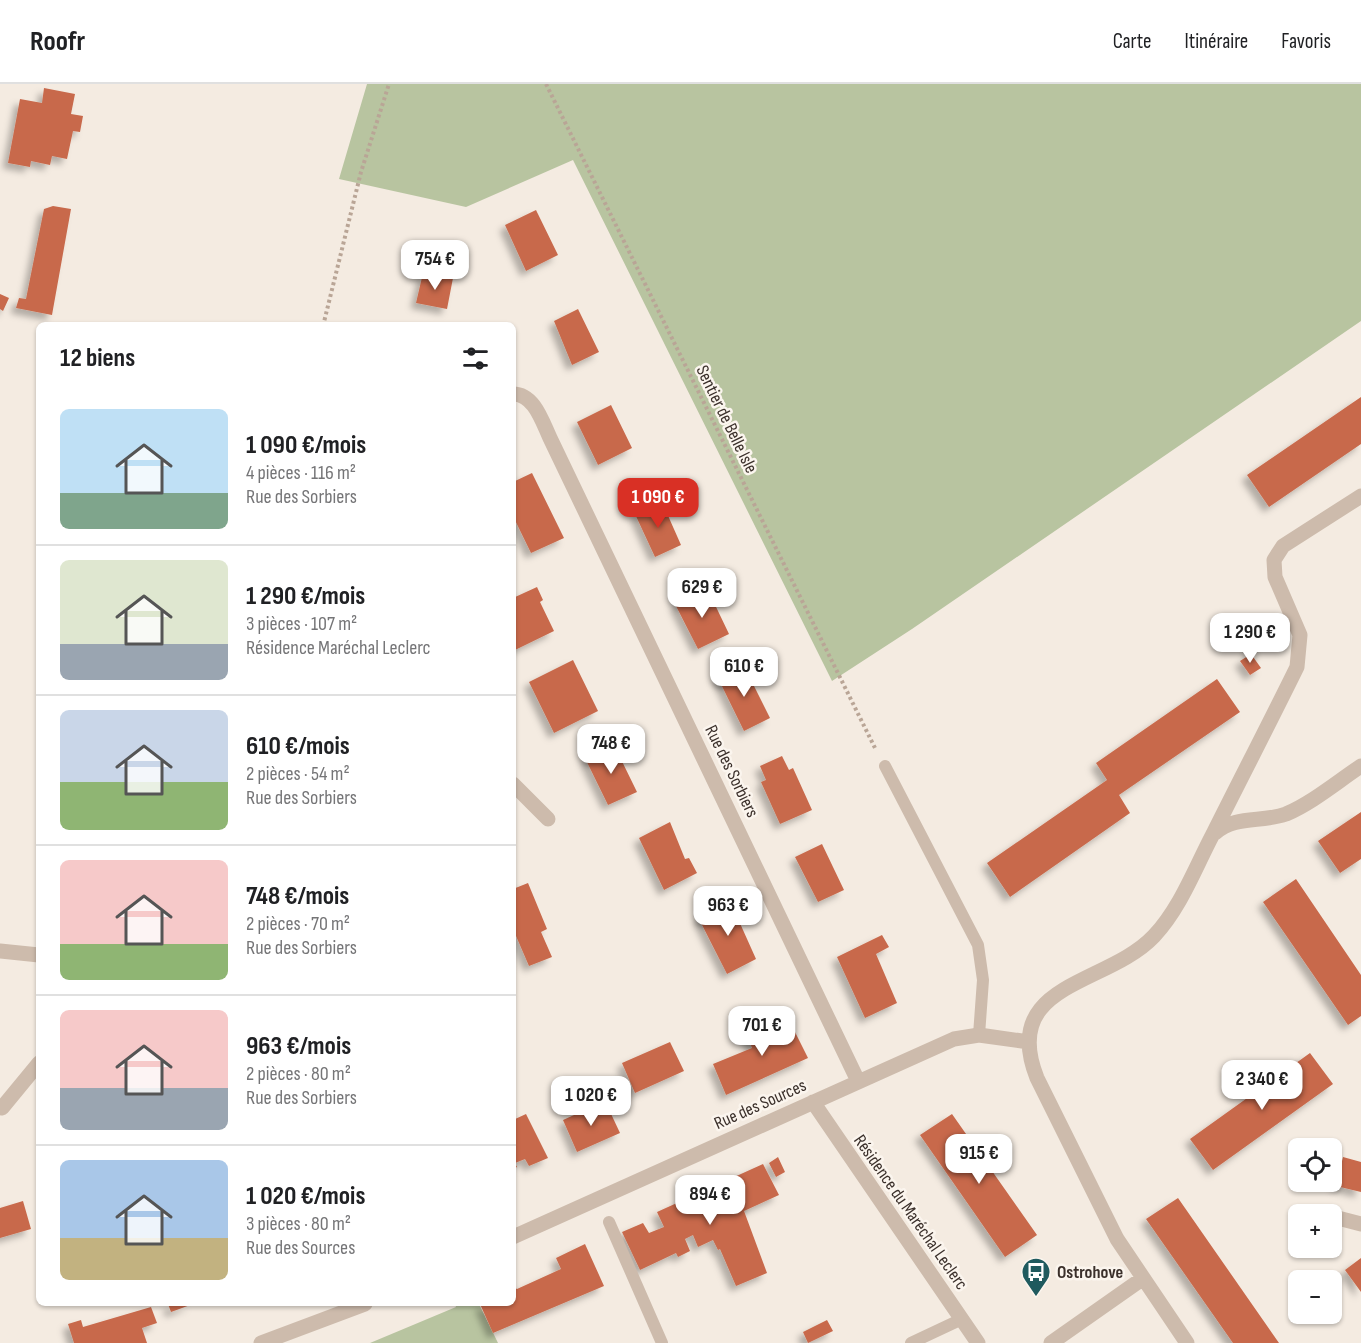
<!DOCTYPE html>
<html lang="fr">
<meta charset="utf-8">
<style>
:root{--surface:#fff;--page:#f2f2f2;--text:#202124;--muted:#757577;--line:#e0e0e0;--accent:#d93025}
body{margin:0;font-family:"Sofia Sans Condensed",sans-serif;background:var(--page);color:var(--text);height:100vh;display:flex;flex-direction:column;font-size:22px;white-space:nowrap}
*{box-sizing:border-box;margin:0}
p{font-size:20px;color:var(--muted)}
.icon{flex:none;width:33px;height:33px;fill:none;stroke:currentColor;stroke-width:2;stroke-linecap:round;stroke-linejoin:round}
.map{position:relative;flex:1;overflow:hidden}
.sheet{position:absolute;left:36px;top:238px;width:480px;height:984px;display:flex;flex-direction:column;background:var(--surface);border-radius:9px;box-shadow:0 2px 4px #0004}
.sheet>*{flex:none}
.tools{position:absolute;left:1288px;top:1054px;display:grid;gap:12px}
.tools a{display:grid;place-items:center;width:54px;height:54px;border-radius:9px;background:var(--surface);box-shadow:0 2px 4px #0004;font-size:30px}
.price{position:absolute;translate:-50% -51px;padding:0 14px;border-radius:12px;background:#fff;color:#222;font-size:20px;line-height:39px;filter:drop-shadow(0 2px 3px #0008)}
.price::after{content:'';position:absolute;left:50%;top:36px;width:18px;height:14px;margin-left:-9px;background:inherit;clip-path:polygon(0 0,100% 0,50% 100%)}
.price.on{background:var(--accent);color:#fff}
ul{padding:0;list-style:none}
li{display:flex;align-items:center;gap:18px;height:150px;padding:0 24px}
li+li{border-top:2px solid var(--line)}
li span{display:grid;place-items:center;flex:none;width:168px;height:120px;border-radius:9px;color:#555}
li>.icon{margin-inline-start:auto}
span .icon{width:72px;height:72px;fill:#fffc;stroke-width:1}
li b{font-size:26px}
h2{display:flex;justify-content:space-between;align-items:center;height:72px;padding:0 24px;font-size:26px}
header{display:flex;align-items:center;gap:36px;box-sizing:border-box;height:84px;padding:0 30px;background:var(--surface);border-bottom:2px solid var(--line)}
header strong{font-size:28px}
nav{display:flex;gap:33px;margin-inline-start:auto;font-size:21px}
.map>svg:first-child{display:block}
.green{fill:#b8c4a0}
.building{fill:#c8694b;filter:url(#shadow)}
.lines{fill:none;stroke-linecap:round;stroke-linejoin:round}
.path{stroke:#b9a596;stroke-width:4;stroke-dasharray:3 3;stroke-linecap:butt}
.service{stroke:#cdbbac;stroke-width:12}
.minor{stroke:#cdbbac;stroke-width:15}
.labels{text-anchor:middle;stroke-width:5;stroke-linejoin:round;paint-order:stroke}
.street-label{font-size:18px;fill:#3b302b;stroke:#fbf5ee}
.poi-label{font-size:18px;font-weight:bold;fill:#3b302b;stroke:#fbf5ee;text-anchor:start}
</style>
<header>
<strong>Roofr</strong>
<nav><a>Carte</a><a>Itinéraire</a><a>Favoris</a></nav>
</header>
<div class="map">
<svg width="1361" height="1259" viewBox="0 0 1361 1259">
<defs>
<filter id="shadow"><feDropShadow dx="-5.5" dy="5.5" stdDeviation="3" flood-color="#0004"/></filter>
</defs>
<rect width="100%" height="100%" fill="#f4ebe1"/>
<!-- green -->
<path class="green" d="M367,0h994v237l-449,308 -80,52 -259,-521 -107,47 -127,-28z
M455,1220h24l19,39h-128l86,-36z"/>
<!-- building -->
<path class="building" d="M44,4l31,6 -4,20 12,2 -3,16 -7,-1 -6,28 -15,-3 -2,9 -19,-4 -1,6 -22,-4 12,-64 22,4z
M53,122l18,3 -19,106 -36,-7 3,-10 7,1 18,-90z
M536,126l22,45 -32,16 -21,-46z
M423,189l30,5 -6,31 -31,-6z
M0,210l9,4 -6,13 -3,-2z
M578,225l21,43 -27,13 -18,-44z
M1361,313v47l-92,63 -22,-32z
M611,321l21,43 -34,17 -21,-43z
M532,389l32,65 -33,15 -18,-37v-34z
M662,418l19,43 -26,12 -20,-43z
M537,503l6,13 -3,2 14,29 -39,19 -2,-52z
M707,504l22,46 -31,15 -23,-45z
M1251,570l10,14 -11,7 -10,-14z
M573,576l25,51 -44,22 -25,-51z
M744,582l26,52 -26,13 -26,-53z
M1217,595l23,33 -121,83 11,18 -120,84 -23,-34 120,-83 -11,-17z
M614,661l23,47 -29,13 -23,-47z
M782,672l7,14 4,-2 19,42 -32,14 -19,-42 5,-2 -6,-14z
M1361,728v47l-21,14 -22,-32z
M670,738l15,37 4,-1 8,15 -33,17 -25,-52z
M822,760l22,46 -26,12 -23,-45z
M1296,795l65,96v41l-13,9 -85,-123z
M528,799l19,46 -6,3 11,25 -23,9 -16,-37v-40z
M730,817l26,58 -29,15 -29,-57z
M882,851l7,12 -13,7 21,49 -32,15 -28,-61z
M788,934l20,40 -82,37 -13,-31 39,-16 -5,-14z
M670,958l14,29 -49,22 -13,-30z
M1310,969l23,31 -120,86 -23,-31z
M605,1017l15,32 -43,19 -14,-32z
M526,1030l22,44 -19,8 -4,-7 -10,4 2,4 -4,2v-49z
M952,1030l85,121 -32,22 -85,-122z
M778,1073l7,15 -9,5 -7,-14z
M1343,1073l18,5v30l-25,-6z
M763,1080l16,31 -35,16 23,62 -31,13 -16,-37 -2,1 -5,-10 -15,7 -5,-12 -8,4 5,12 -12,6 -2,-4 -36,17 -18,-38 21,-9 6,10 15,-6 -7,-15z
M1178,1114l101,145h-46l-87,-124z
M23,1117l8,28 -31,9v-30z
M585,1160l19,42 -111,47 -13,-29h33v-17l4,2 44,-20 -5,-11z
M1361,1174v34l-16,-22z
M168,1220h25l-22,8z
M151,1223l6,16 -15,5 5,15h-73l-6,-19 13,-4 2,7z
M827,1236l6,11 -25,12 -5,-11z"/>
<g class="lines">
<!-- path -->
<path class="path" d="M546,0l330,666
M323,242l38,-154 28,-88"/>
<!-- service -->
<path class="service" d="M885,682l93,179 5,35 -4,55
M609,1138l53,121
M911,1259l51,-24"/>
<!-- minor -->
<path class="minor" d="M513,310c21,0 29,27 37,44l308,643
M513,700l35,35
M1215,749c21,-18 46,-10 71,-19 26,-11 51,-32 75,-48
M0,867l39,4
M813,1018l165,241
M2,1024l37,-45
M1334,1133l27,7
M513,1153l441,-198 25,-4 50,7
M261,1259l104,-39
M1051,1259l91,-64
M1187,1259l-70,-104 -80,-161c-38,-96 70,-92 117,-142 27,-29 41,-68 59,-102 28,-56 57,-112 84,-167l3,-32 -25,-58 -1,-17 9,-14 78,-50"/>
</g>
<!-- icons -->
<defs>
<g id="bus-pin" transform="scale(1.5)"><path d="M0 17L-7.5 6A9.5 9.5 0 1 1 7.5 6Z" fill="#1f5a5e" stroke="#fbf5ee"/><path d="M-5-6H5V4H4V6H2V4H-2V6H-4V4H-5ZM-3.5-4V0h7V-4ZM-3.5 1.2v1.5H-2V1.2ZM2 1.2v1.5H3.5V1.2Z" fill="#fff"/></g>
</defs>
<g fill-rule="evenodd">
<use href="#bus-pin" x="1036" y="1188"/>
</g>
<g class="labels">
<!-- street labels -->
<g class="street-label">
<text transform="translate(727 335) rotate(64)" y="6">Sentier de Belle Isle</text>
<text transform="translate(732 687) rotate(64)" y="6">Rue des Sorbiers</text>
<text transform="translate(760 1020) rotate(-24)" y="6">Rue des Sources</text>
<text transform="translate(911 1128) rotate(55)" y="6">Résidence du Maréchal Leclerc</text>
</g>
<!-- poi labels -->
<g class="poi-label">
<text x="1057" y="1194">Ostrohove</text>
</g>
</g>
</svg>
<div class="tools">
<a><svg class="icon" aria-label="locate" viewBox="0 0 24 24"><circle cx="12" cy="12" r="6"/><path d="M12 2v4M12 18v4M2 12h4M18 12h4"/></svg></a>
<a>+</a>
<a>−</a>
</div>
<b class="price" style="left:435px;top:207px">754 €</b>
<b class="price on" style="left:658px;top:445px">1 090 €</b>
<b class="price" style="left:702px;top:535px">629 €</b>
<b class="price" style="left:1250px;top:580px">1 290 €</b>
<b class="price" style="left:744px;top:614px">610 €</b>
<b class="price" style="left:611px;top:691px">748 €</b>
<b class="price" style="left:728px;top:853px">963 €</b>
<b class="price" style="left:762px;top:973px">701 €</b>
<b class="price" style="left:1262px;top:1027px">2 340 €</b>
<b class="price" style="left:591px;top:1043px">1 020 €</b>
<b class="price" style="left:979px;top:1101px">915 €</b>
<b class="price" style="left:710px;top:1142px">894 €</b>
<section class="sheet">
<h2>12 biens<svg class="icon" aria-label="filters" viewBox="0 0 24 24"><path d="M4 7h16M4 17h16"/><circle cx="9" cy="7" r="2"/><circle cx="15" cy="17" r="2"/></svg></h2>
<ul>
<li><span style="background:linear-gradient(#bfe0f5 70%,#7fa58c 0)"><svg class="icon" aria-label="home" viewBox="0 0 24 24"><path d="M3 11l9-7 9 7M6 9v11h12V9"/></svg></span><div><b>1 090 €/mois</b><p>4 pièces · 116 m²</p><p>Rue des Sorbiers</p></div></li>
<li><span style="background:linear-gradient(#dfe7d0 70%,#9aa5b1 0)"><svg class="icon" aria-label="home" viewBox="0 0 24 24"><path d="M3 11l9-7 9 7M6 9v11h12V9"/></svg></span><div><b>1 290 €/mois</b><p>3 pièces · 107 m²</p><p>Résidence Maréchal Leclerc</p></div></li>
<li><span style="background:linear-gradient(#c9d6e8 60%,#8fb573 0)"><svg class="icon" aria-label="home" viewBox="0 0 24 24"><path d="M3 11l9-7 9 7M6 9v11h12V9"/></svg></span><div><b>610 €/mois</b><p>2 pièces · 54 m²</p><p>Rue des Sorbiers</p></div></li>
<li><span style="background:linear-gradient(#f6c9c9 70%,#8fb573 0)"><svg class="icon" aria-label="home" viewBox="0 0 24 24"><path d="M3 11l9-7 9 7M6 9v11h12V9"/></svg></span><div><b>748 €/mois</b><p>2 pièces · 70 m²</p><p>Rue des Sorbiers</p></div></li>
<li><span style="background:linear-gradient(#f6c9c9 65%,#9aa5b1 0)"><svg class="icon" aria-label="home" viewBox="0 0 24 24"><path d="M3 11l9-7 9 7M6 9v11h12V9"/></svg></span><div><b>963 €/mois</b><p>2 pièces · 80 m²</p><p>Rue des Sorbiers</p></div></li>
<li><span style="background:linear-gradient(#a9c7e8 65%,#c2b280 0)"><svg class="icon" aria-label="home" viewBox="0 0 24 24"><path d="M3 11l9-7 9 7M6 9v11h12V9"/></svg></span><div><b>1 020 €/mois</b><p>3 pièces · 80 m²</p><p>Rue des Sources</p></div></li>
</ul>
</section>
</div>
